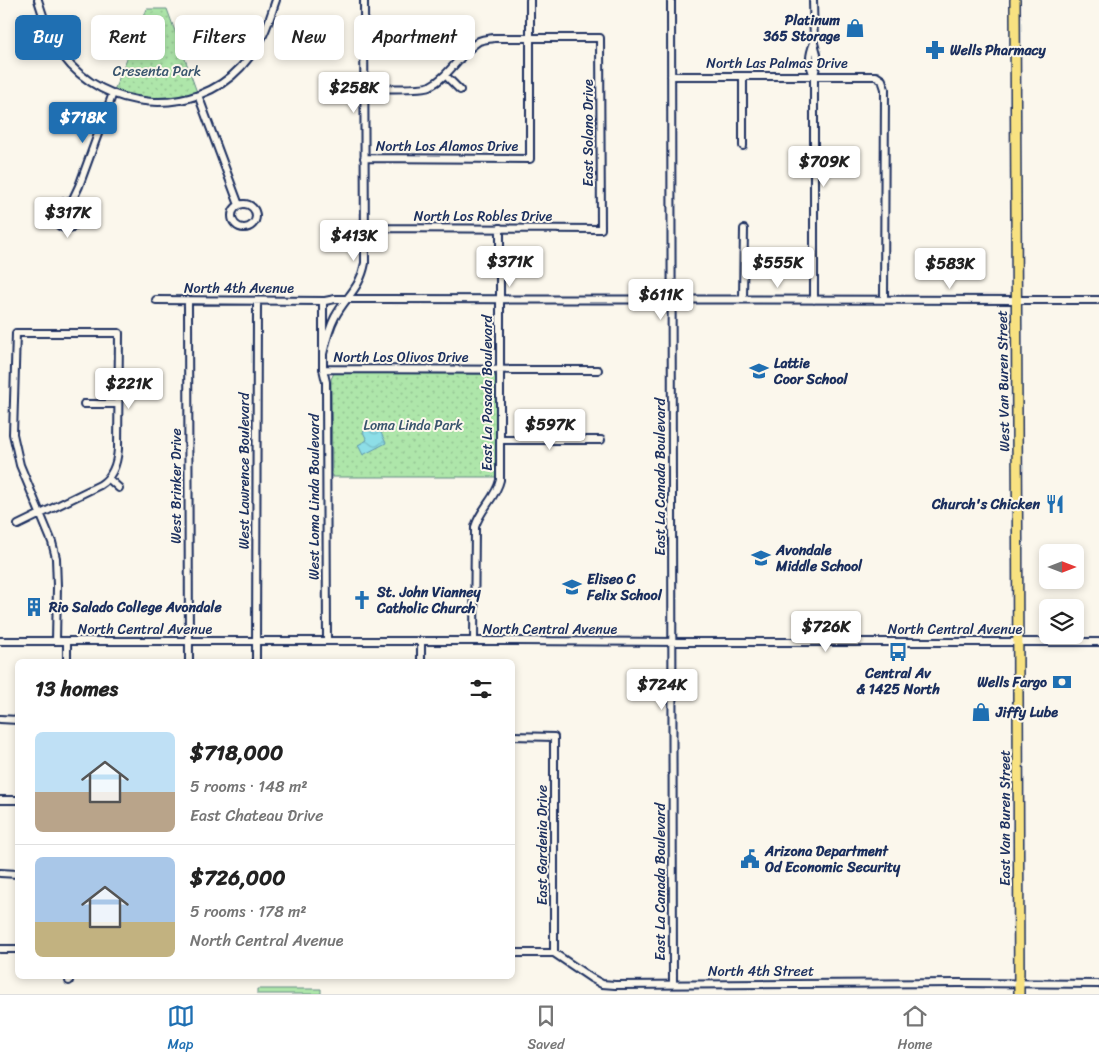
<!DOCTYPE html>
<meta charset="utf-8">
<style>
:root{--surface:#fff;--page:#f2f2f2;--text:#222;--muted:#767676;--line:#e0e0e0;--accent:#1f6fb2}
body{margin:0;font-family:Sriracha,sans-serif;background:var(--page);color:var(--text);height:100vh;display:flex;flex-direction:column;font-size:19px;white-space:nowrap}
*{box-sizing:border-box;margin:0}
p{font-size:16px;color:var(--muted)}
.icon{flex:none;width:28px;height:28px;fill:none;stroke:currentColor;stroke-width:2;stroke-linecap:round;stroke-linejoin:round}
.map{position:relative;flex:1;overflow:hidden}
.sheet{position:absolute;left:15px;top:659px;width:500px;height:320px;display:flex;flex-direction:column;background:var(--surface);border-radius:8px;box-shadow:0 2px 8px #0003}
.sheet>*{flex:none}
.guide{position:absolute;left:15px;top:15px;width:500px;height:45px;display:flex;gap:10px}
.needle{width:32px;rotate:90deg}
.buttons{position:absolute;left:1039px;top:544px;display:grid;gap:10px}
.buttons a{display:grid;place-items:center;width:45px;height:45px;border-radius:8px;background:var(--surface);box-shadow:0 2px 8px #0003;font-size:25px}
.price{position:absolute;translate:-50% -42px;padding:0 11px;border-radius:5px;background:#fff;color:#222;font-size:16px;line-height:32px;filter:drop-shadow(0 1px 2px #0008)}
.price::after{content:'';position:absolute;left:50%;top:30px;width:15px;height:11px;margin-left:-8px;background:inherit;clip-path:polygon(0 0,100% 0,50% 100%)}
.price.selected{background:var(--accent);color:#fff}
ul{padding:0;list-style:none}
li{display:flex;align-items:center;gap:15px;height:125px;padding:0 20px}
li+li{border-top:1px solid var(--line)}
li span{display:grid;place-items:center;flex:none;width:140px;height:100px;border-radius:8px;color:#555}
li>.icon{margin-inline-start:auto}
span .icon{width:60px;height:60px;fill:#fffc;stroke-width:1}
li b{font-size:21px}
h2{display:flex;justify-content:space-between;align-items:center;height:60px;padding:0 20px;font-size:21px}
.pill{padding:0 18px;border-radius:8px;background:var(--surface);box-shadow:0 2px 8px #0003;font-size:18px;line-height:45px}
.pill.selected{background:var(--accent);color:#fff}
.menu{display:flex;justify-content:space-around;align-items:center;height:70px;border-top:1px solid var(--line);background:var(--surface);font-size:14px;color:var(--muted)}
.menu a{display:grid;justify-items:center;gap:2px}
.menu .selected{color:var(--accent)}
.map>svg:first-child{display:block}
.grass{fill:#aee6aa;stroke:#648a84}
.park{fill:url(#park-dots);stroke:#648a84}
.water{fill:url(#water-waves);stroke:#5f98b0}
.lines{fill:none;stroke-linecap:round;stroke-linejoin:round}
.minor-casing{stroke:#1b2f5e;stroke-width:10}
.major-casing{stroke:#1b2f5e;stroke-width:12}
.minor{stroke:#fbf7ec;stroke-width:6}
.major{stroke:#f8e281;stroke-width:9}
.labels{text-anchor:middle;stroke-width:4;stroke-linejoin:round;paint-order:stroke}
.poi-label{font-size:14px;font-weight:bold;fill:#1b2f5e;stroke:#fbf7ec;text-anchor:start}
.street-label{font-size:14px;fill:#1b2f5e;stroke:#fbf7ec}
.park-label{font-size:14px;fill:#38546d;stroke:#fbf7ec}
</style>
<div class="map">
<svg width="1099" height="994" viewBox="0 0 1099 994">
<defs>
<pattern id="park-dots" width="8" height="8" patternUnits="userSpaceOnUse" patternTransform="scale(1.25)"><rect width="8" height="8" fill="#aee6aa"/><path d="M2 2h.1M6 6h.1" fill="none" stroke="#95c695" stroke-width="1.8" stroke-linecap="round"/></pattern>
<pattern id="water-waves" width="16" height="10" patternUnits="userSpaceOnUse" patternTransform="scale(1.25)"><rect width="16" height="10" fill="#8ddee7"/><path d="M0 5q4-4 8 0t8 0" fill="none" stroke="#79bfc9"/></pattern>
</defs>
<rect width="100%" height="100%" fill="#fbf7ec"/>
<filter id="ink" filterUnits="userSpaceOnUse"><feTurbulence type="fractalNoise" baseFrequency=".02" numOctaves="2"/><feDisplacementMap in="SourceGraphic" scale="10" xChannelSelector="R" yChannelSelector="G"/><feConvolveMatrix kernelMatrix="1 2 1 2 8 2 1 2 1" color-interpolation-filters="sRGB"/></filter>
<g filter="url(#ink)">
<!-- grass -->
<path class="grass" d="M257,989h64v5h-64z"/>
<!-- park -->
<path class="park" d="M147,9h20l31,86 -37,7 -48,-9z
M334,373l159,1 3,4v99h-164l-1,-98z"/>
<!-- water -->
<path class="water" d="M377,425l9,18 -23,12 -5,-10 9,-5 -4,-8z"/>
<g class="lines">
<!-- minor casing -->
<g class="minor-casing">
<path id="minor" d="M38,0c6,19 12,39 25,56 41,55 130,63 178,11 6,-7 14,-16 18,-24 8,-13 12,-29 17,-43
M671,0l2,984
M813,0l1,43 3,11 -1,13 -2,8v225
M440,40l20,19
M445,75l15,15
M814,75c-6,-11 -5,-20 0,-32
M671,76h205l6,4 3,9 -1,211
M743,76v70
M364,88c13,0 57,2 66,-2 20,-10 30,-33 49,-45 5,-2 10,-2 15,-3h106l1,191 -236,-1
M198,95l41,110
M364,158l166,1v-159
M54 215a13 13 0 1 1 26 0a13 13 0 1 1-26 0Z
M71,203l8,-17 34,-93
M232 216a12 12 0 1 1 24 0a12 12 0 1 1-24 0Z
M743,299l1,-70
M156,300l169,1 10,-2h43l721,1
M188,301l1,360
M323,301v68l3,13 1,259
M323,354c3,-13 6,-26 12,-37 12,-22 25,-28 30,-54l-1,-263
M323,369l275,1
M84,404h34
M500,440h101
M108,478l11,10
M18,525l82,-40c13,-8 17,-21 18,-36l1,-116h-103l-3,101 7,31 32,77 4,16 1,28 -1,55
M0,641h513l170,1h416
M67,641v20
M421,641v20
M474,641l1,-114c5,-18 21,-29 25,-47v-252
M256,661l1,-360
M0,719l18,1
M512,736l42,1v216
M0,800h18
M0,873l18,1
M0,949h18
M512,953h42l37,25 11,6 13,1 344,-2 140,1
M69,976v5"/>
</g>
<!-- major casing -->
<g class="major-casing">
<path id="major" d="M1015,0c0,331 5,663 4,994"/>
</g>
<!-- minor -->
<use href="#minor" class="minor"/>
<!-- major -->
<use href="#major" class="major"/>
</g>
</g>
<!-- icons -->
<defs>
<g id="shop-bare" transform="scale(1.5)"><path d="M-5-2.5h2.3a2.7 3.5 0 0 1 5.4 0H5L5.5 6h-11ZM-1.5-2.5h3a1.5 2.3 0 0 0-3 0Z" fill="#1f6fb2" stroke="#fbf7ec" stroke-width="2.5" paint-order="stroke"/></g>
<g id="pharmacy-bare" transform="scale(1.5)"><path d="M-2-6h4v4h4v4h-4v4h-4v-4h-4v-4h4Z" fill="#1f6fb2" stroke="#fbf7ec" stroke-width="2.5" paint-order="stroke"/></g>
<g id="school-bare" transform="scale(1.5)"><path d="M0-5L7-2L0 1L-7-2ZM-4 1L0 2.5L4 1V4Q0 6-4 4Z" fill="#1f6fb2" stroke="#fbf7ec" stroke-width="2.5" paint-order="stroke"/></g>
<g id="restaurant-bare" transform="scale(1.5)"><path d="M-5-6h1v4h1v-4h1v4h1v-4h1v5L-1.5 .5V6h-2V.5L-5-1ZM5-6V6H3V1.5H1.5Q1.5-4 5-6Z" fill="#1f6fb2" stroke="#fbf7ec" stroke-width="2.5" paint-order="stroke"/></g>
<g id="church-bare" transform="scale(1.5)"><path d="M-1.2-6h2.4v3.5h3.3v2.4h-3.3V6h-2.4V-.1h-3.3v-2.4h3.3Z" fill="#1f6fb2" stroke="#fbf7ec" stroke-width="2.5" paint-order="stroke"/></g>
<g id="building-bare" transform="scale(1.5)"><path d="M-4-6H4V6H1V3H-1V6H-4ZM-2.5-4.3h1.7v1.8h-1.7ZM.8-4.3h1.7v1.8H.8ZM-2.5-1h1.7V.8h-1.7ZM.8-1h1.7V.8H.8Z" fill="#1f6fb2" stroke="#fbf7ec" stroke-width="2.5" paint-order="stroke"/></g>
<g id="bus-bare" transform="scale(1.5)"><path d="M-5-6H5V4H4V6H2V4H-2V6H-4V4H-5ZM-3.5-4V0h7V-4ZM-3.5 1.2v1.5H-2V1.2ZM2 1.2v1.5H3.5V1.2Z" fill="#1f6fb2" stroke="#fbf7ec" stroke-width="2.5" paint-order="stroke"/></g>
<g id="bank-bare" transform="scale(1.5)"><path d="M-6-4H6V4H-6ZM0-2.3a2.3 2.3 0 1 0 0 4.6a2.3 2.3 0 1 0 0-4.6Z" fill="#1f6fb2" stroke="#fbf7ec" stroke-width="2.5" paint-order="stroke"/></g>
<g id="civic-bare" transform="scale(1.5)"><path d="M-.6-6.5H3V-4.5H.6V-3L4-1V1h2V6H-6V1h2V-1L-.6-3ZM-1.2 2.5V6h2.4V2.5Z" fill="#1f6fb2" stroke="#fbf7ec" stroke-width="2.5" paint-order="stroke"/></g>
</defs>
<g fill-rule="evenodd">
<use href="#shop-bare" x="855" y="28"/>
<use href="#pharmacy-bare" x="935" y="50"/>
<use href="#school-bare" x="759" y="371"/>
<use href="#restaurant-bare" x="1055" y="504"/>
<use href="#school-bare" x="761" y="558"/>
<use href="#school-bare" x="572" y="587"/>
<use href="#church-bare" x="362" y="600"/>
<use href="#building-bare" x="34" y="607"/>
<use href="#bus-bare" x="898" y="652"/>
<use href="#bank-bare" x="1062" y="682"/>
<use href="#shop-bare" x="981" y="712"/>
<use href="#civic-bare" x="750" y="859"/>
</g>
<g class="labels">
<!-- poi labels -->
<g class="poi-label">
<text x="840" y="25" text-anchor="end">Platinum<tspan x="840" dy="16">365 Storage</tspan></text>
<text x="950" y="55">Wells Pharmacy</text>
<text x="774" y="368">Lattie<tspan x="774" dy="16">Coor School</tspan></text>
<text x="1040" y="509" text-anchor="end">Church's Chicken</text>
<text x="776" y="555">Avondale<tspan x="776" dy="16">Middle School</tspan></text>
<text x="587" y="584">Eliseo C<tspan x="587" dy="16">Felix School</tspan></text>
<text x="377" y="597">St. John Vianney<tspan x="377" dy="16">Catholic Church</tspan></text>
<text x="49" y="612">Rio Salado College Avondale</text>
<text x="898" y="678" text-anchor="middle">Central Av<tspan x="898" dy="16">&amp; 1425 North</tspan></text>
<text x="1047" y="687" text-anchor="end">Wells Fargo</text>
<text x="996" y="717">Jiffy Lube</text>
<text x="765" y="856">Arizona Department<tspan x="765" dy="16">Od Economic Security</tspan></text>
</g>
<!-- street labels -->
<g class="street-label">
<text x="777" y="68">North Las Palmas Drive</text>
<text transform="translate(588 133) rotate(-90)" y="5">East Solano Drive</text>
<text x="447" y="151">North Los Alamos Drive</text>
<text x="483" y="221">North Los Robles Drive</text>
<text x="239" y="293">North 4th Avenue</text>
<text x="401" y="362">North Los Olivos Drive</text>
<text transform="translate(1003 381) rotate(-91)" y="5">West Van Buren Street</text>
<text transform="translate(487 393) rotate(-90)" y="5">East La Pasada Boulevard</text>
<text transform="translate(244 471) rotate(-90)" y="5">West Lawrence Boulevard</text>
<text transform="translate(660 477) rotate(-90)" y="5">East La Canada Boulevard</text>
<text transform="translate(176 486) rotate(-90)" y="5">West Brinker Drive</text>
<text transform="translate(314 497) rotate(-90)" y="5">West Loma Linda Boulevard</text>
<text x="145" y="634">North Central Avenue</text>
<text x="550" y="634">North Central Avenue</text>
<text x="955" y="634">North Central Avenue</text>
<text transform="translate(1005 818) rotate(-90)" y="5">East Van Buren Street</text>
<text transform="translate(542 845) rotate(-90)" y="5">East Gardenia Drive</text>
<text transform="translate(660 882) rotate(-90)" y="5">East La Canada Boulevard</text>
<text x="761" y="976">North 4th Street</text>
</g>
<!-- park labels -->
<g class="park-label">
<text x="157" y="76">Cresenta Park</text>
<text x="413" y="430">Loma Linda Park</text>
</g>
</g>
</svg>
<div class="buttons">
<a><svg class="needle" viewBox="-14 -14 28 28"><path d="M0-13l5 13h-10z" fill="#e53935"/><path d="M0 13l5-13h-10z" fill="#767676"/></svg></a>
<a><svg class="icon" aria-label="layers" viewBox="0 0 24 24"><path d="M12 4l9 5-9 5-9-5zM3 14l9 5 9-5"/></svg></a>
</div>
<b class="price" style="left:354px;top:114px">$258K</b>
<b class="price selected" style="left:83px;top:144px">$718K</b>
<b class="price" style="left:824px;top:188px">$709K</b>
<b class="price" style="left:68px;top:239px">$317K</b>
<b class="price" style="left:354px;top:262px">$413K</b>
<b class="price" style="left:510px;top:288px">$371K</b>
<b class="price" style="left:778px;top:289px">$555K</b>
<b class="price" style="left:950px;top:290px">$583K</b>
<b class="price" style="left:661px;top:321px">$611K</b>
<b class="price" style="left:129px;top:410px">$221K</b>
<b class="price" style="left:550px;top:451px">$597K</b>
<b class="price" style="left:826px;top:653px">$726K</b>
<b class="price" style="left:662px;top:711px">$724K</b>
<div class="guide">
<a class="pill selected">Buy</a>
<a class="pill">Rent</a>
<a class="pill">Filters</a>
<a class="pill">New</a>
<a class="pill">Apartment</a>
</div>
<section class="sheet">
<h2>13 homes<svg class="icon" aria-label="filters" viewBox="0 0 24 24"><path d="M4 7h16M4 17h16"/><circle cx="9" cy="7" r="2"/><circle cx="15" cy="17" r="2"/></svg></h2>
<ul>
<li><span style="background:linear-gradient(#bfe0f5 60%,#b9a48a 0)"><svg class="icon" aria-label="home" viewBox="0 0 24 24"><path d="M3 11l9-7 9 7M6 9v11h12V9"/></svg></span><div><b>$718,000</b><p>5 rooms · 148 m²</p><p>East Chateau Drive</p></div></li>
<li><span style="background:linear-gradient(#a9c7e8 65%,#c2b280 0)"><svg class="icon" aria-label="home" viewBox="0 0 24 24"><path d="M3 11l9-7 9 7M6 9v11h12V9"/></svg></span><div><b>$726,000</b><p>5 rooms · 178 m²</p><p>North Central Avenue</p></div></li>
</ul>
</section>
</div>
<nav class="menu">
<a class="selected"><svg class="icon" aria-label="map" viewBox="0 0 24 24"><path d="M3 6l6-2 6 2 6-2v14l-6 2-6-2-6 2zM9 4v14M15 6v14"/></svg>Map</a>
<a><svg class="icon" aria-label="saved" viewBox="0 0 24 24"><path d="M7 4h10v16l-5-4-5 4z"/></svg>Saved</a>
<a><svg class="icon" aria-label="home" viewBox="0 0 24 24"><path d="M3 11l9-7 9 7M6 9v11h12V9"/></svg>Home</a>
</nav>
